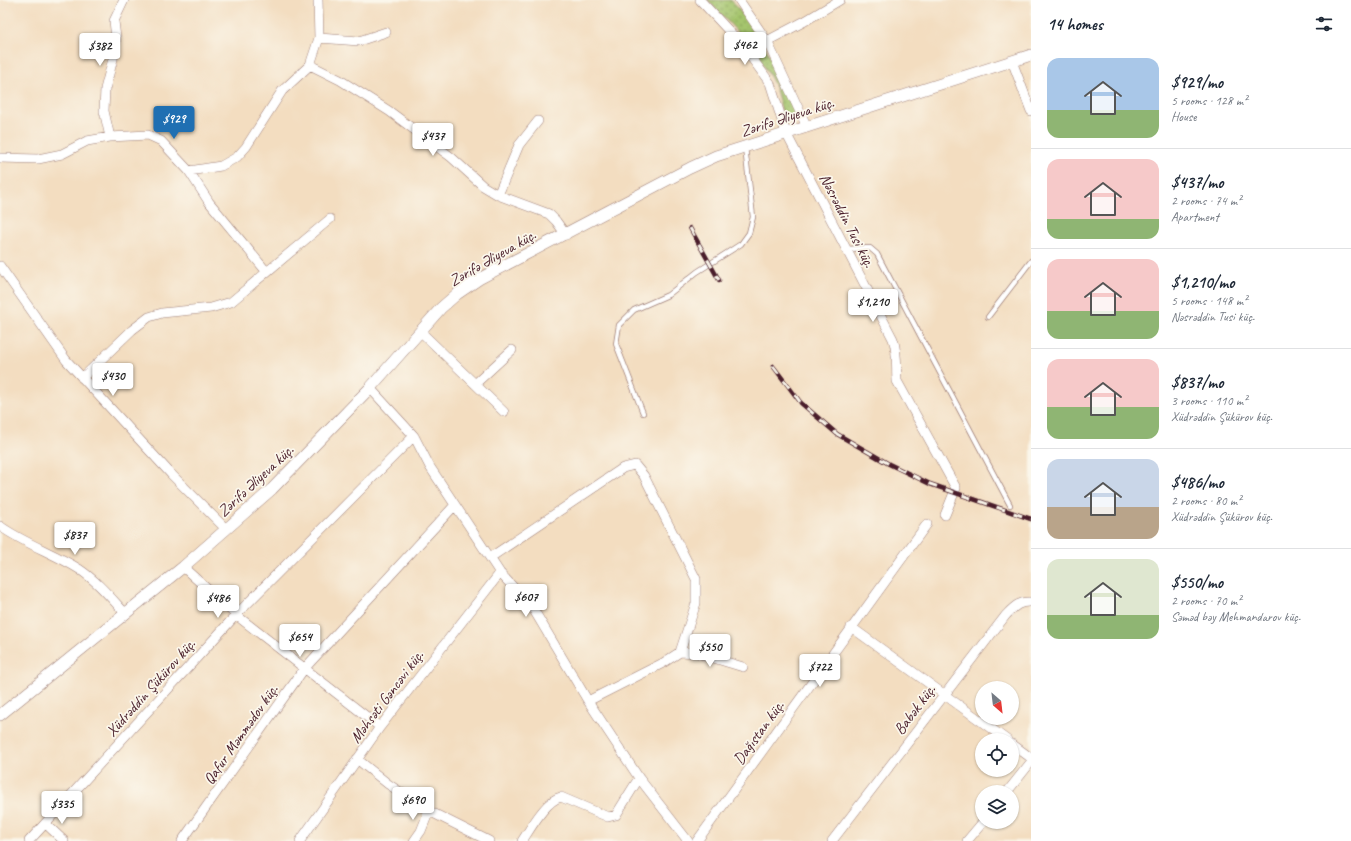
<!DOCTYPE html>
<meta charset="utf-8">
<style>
:root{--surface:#fff;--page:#f2f2f3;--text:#1f2937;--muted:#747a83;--line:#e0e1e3;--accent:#1f6fb2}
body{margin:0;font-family:Caveat,sans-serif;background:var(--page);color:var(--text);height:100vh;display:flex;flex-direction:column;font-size:15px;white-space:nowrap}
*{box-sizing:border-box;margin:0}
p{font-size:13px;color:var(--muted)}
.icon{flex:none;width:22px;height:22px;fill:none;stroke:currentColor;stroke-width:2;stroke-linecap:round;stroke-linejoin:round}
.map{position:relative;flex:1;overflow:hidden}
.details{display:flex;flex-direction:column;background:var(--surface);width:320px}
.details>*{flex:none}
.needle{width:26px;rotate:152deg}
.tools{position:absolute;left:975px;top:681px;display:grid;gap:8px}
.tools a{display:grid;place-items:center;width:44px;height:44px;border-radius:50%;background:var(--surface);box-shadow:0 1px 3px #0004;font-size:20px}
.price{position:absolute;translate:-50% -34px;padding:0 9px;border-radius:4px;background:#fff;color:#222;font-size:13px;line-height:26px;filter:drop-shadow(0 1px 2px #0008)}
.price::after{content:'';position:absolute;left:50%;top:24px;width:12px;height:9px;margin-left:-6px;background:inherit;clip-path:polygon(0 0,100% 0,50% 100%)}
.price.on{background:var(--accent);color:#fff}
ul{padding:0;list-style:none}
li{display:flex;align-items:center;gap:12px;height:100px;padding:0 16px}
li+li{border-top:1px solid var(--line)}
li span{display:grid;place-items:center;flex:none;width:112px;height:80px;border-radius:12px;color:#555}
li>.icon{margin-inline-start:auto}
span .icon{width:48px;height:48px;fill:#fffc;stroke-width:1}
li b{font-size:17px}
h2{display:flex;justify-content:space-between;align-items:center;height:48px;padding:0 16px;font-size:17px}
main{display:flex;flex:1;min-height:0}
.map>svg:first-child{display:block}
.green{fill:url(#green-dots);stroke:#78724c}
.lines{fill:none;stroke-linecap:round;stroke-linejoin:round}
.service-casing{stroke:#9e7e76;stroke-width:6}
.minor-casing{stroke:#9e7e76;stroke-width:10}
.tertiary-casing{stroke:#9e7e76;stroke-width:12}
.service{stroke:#fff;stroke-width:4.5}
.minor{stroke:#fff;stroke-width:9}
.tertiary{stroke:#fff;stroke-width:11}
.rail-casing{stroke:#4a1f2b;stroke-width:4.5}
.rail{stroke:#fbf7ec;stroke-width:3;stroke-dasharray:9;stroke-linecap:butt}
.labels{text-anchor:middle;stroke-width:3.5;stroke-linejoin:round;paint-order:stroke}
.street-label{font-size:16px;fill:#4a1f2b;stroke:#fbf7ec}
</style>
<main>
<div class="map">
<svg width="1031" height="841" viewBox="0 0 1031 841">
<defs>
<pattern id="green-dots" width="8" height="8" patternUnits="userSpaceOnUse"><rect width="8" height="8" fill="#a5c56d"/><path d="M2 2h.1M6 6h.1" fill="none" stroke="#889f5a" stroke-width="1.8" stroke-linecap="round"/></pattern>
</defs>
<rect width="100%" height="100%" fill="#fbf7ec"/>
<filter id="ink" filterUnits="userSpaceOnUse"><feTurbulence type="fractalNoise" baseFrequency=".025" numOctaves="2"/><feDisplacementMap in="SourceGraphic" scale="8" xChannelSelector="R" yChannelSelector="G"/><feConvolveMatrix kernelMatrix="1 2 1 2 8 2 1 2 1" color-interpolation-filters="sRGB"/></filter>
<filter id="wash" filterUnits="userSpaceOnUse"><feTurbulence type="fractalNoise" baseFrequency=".012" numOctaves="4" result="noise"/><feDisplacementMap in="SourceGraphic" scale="16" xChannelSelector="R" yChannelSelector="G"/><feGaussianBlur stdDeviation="0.9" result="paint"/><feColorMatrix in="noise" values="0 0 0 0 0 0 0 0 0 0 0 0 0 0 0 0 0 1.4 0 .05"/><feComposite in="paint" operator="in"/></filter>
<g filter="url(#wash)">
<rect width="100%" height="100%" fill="#f3ddc0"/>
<!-- green -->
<path class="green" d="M707,0h24l2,2 21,27 16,27 28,60 -14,4c-3,-12 -6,-25 -10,-36 -13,-29 -45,-62 -67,-84z"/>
</g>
<g filter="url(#ink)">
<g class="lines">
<!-- service casing -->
<g class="service-casing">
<path id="service" d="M846,249l24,-1 7,6 133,251
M988,317l43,-56
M643,413l-27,-69 3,-19 15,-15 34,-15 29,-23 44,-28 8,-11 4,-16 -8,-70"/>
</g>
<!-- minor casing -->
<g class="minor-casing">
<path id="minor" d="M700,0l43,46 27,37 16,50 107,206c5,14 3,28 4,42l59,107 -11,27
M739,0l28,41 40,86
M319,38l40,3 27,-9
M767,41l38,-20 35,-21
M1012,61l19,50
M310,65l30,15 49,31 62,46 32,29 15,9 51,19 7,7 10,14
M310,65l9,-27 -1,-38
M110,137l-6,-26 1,-22 8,-30 3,-21 -2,-17 10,-21
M0,158l38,1 24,-5 25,-13 23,-4 38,-2 13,6 28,30 32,-5 16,-9 9,-10 36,-56 28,-26
M189,171l20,31 57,69
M498,195l21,-50 19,-24
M0,266l66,94 105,114 55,55
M420,331l84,81
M82,378l50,-48 17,-13 13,-4 49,-5 20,-6 99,-83
M475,384l37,-34
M370,388l44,48 16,31 70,106 32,34 56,94 51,77 49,63
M0,526c25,18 54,27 79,43 18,12 32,29 47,45
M491,557l132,-89 12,-3 9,11 52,103v24l-16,49 -17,11 -75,38
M183,567l53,48 144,112
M851,627l156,113
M680,652l17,1 46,14
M1012,744l19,14
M357,759l31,25 41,27 60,30
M1007,792l24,-30
M46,824l18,17
M29,841l207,-226 178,-179
M182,841l122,-172 151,-164
M300,841l80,-114 120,-154
M414,841l7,-10 8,-20
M522,841c9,-13 24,-41 39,-44l47,20 8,-2 23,-37
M697,841l230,-317
M832,841l174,-226c8,-8 13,-14 25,-13
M967,841l16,-19"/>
</g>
<!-- tertiary casing -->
<g class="tertiary-casing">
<path id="tertiary" d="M0,715l183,-148 89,-78 98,-101 71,-80 16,-14 22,-15 211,-111 26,-12 315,-101"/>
</g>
<!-- service -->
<use href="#service" class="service"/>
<!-- minor -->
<use href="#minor" class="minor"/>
<!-- tertiary -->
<use href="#tertiary" class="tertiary"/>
<!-- rail casing -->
<g class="rail-casing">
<path id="rail" d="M690,228l29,52
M773,366l28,37 36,31 52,30 41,20 101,35"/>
</g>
<!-- rail -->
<use href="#rail" class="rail"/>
</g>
</g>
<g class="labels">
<!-- street labels -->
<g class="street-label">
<text transform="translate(787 116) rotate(-18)" y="6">Zərifə Əliyeva küç.</text>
<text transform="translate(848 220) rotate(63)" y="6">Nəsrəddin Tusi küç.</text>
<text transform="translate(492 257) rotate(-30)" y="6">Zərifə Əliyeva küç.</text>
<text transform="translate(255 480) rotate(-43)" y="6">Zərifə Əliyeva küç.</text>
<text transform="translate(150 687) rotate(-48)" y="6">Xüdrəddin Şükürov küç.</text>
<text transform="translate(386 696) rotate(-53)" y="6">Məhsəti Gəncəvi küç.</text>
<text transform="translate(914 709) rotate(-53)" y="6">Babək küç.</text>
<text transform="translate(758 732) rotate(-54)" y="6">Dağıstan küç.</text>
<text transform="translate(240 734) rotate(-55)" y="6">Qafur Məmmədov küç.</text>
</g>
</g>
</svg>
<div class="tools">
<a><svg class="needle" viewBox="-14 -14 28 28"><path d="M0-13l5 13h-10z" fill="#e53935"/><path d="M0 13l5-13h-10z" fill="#747a83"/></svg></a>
<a><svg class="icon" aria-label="locate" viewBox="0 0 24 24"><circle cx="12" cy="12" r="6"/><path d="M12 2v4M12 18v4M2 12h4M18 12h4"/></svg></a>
<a><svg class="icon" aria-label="layers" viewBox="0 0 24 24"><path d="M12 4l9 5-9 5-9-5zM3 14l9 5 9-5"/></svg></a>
</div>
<b class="price" style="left:745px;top:66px">$462</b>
<b class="price" style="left:100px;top:67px">$382</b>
<b class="price on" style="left:174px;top:140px">$929</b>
<b class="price" style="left:433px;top:157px">$437</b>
<b class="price" style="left:873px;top:323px">$1,210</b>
<b class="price" style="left:113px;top:397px">$430</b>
<b class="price" style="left:75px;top:556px">$837</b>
<b class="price" style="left:526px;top:618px">$607</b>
<b class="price" style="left:218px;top:619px">$486</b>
<b class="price" style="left:300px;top:658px">$654</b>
<b class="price" style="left:710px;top:668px">$550</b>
<b class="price" style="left:820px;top:688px">$722</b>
<b class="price" style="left:413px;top:821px">$690</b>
<b class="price" style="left:62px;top:825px">$335</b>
</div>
<section class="details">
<h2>14 homes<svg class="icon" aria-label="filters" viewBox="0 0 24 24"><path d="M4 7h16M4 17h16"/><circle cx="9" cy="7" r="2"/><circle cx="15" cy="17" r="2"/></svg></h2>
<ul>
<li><span style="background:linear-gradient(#a9c7e8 65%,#8fb573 0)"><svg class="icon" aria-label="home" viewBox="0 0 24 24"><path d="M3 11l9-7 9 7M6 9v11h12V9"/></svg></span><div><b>$929/mo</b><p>5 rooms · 128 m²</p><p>House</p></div></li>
<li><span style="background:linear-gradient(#f6c9c9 75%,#8fb573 0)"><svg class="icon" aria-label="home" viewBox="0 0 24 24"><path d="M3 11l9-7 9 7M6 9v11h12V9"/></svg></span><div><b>$437/mo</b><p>2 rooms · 74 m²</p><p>Apartment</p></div></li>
<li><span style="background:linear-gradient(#f6c9c9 65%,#8fb573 0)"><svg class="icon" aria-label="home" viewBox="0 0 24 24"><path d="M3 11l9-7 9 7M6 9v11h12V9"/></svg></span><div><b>$1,210/mo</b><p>5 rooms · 148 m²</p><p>Nəsrəddin Tusi küç.</p></div></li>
<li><span style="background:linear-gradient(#f6c9c9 60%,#8fb573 0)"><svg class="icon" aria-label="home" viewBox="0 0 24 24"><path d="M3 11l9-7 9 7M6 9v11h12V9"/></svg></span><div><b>$837/mo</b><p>3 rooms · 110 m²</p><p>Xüdrəddin Şükürov küç.</p></div></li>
<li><span style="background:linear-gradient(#c9d6e8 60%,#b9a48a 0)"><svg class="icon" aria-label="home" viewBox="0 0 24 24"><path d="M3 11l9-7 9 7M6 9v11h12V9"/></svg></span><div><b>$486/mo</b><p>2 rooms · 80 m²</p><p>Xüdrəddin Şükürov küç.</p></div></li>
<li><span style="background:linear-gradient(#dfe7d0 70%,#8fb573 0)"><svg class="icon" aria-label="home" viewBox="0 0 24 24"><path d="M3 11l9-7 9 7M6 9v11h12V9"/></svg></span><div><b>$550/mo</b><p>2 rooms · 70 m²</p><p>Səməd bəy Mehmandarov küç.</p></div></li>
</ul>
</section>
</main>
